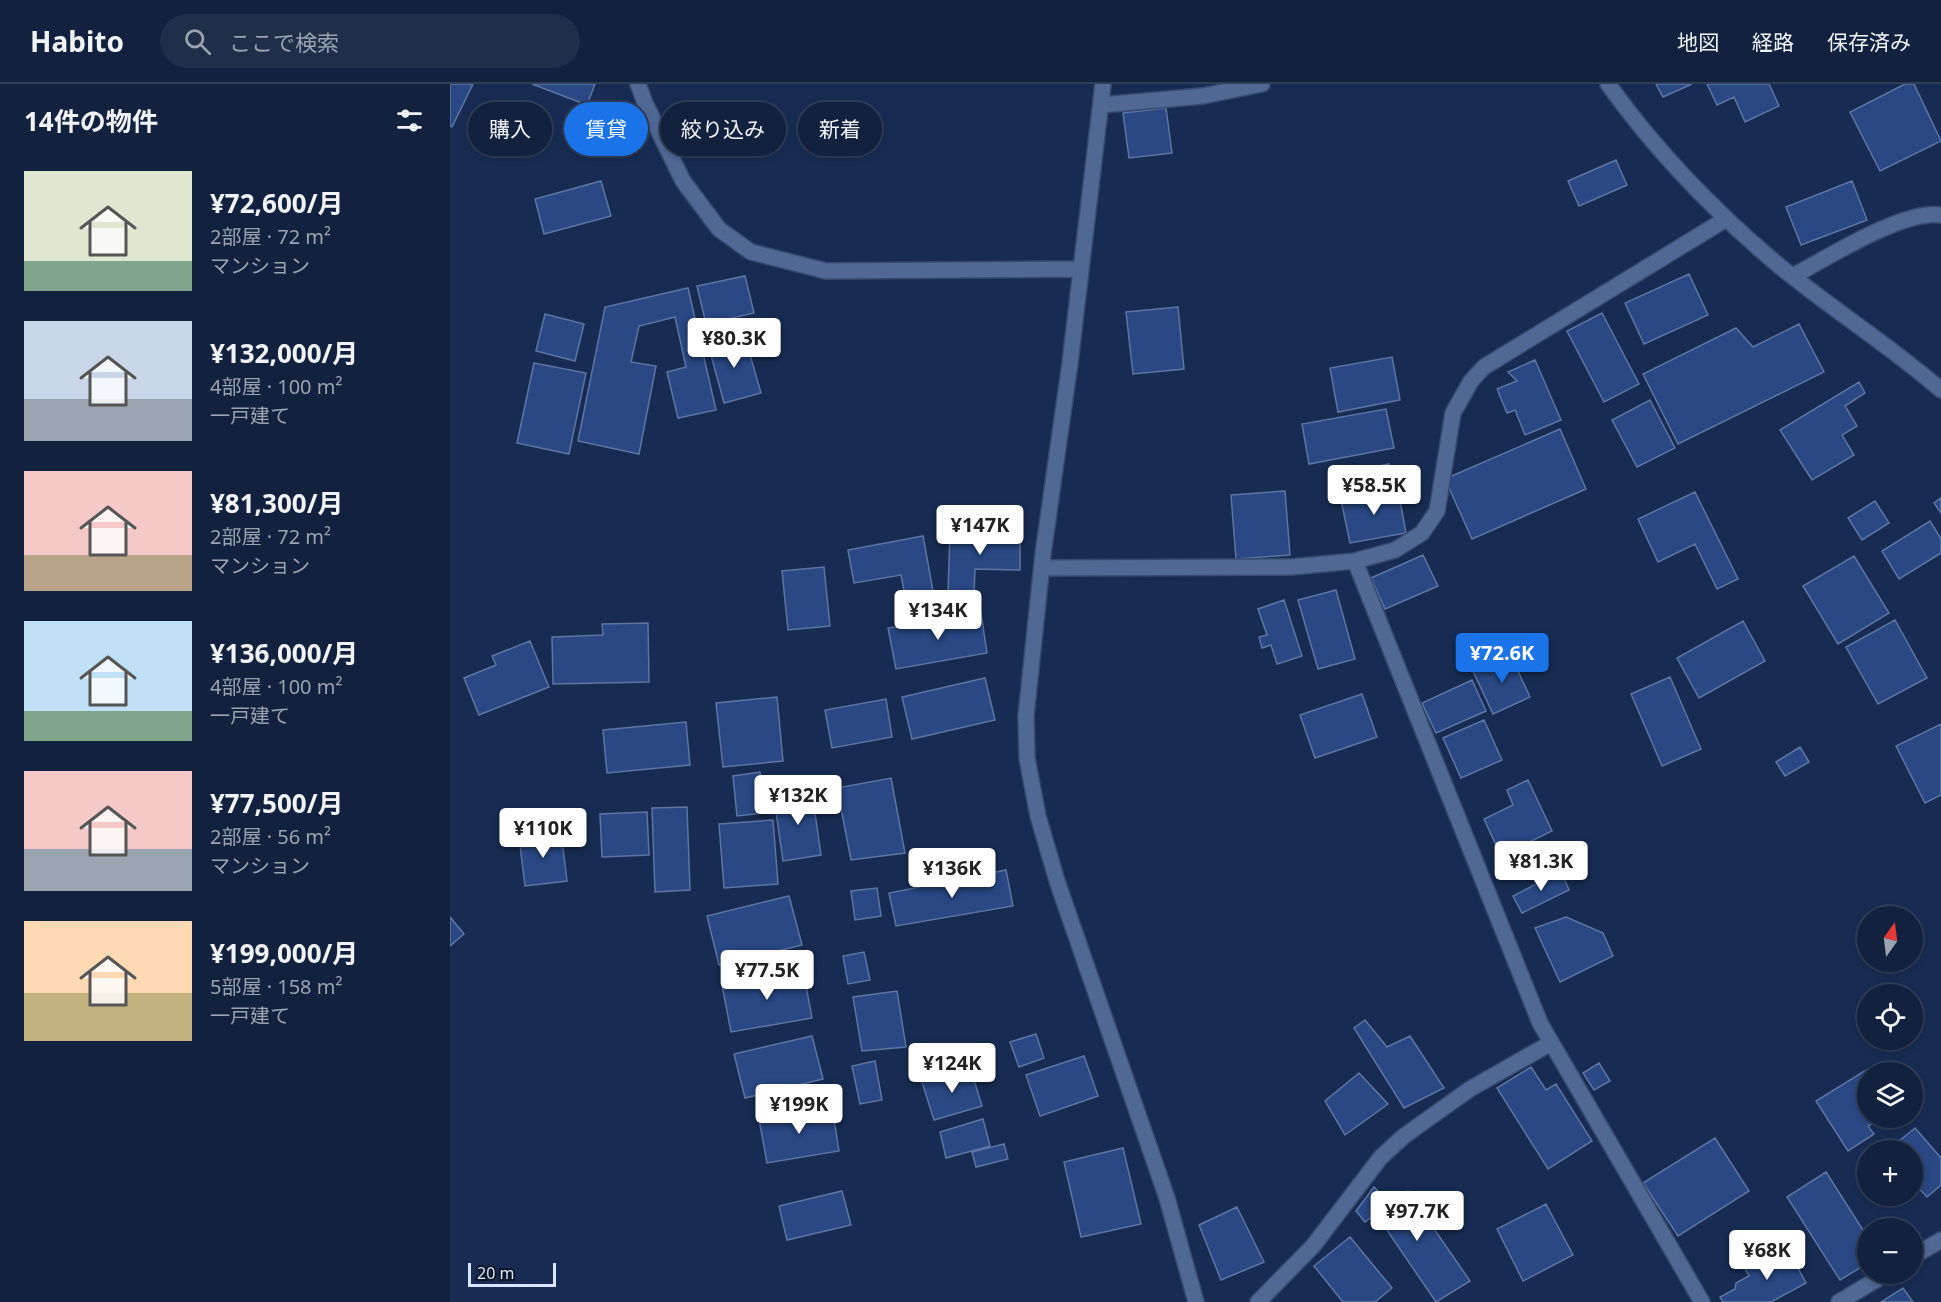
<!DOCTYPE html>
<html lang="ja">
<meta charset="utf-8">
<style>
:root{--surface:#12213e;--page:#1f2e49;--text:#f1f3f6;--muted:#9ca3b0;--line:#313e58;--accent:#1a73e8}
body{margin:0;font-family:"Noto Sans","Noto Sans JP",sans-serif;background:var(--page);color:var(--text);height:100vh;display:flex;flex-direction:column;font-size:22px;white-space:nowrap}
*{box-sizing:border-box;margin:0}
p{font-size:20px;color:var(--muted)}
.icon{flex:none;width:33px;height:33px;fill:none;stroke:currentColor;stroke-width:2;stroke-linecap:round;stroke-linejoin:round}
.map{position:relative;flex:1;overflow:hidden}
.side{display:flex;flex-direction:column;background:var(--surface);width:450px}
.side>*{flex:none}
.hud{position:absolute;left:18px;top:18px;width:570px;height:54px;display:flex;gap:12px}
.needle{width:39px;rotate:14deg}
.fabs{position:absolute;left:1407px;top:822px;display:grid;gap:12px}
.fabs a{display:grid;place-items:center;width:66px;height:66px;border-radius:50%;background:var(--surface);box-shadow:0 3px 9px #0003,0 0 0 2px var(--line);font-size:30px}
.scale{position:absolute;left:18px;bottom:15px;width:88px;box-sizing:border-box;padding-left:6px;border:3px solid #d7e5fe;border-top:0;font-size:16px;line-height:21px;white-space:nowrap;color:#d7e5fe;-webkit-text-stroke:4px #0c1627;paint-order:stroke}
.price{position:absolute;translate:-50% -51px;padding:0 14px;border-radius:6px;background:#fff;color:#222;font-size:20px;line-height:39px;filter:drop-shadow(0 2px 3px #0008)}
.price::after{content:'';position:absolute;left:50%;top:36px;width:18px;height:14px;margin-left:-9px;background:inherit;clip-path:polygon(0 0,100% 0,50% 100%)}
.price.active{background:var(--accent);color:#fff}
ul{padding:0;list-style:none}
li{display:flex;align-items:center;gap:18px;height:150px;padding:0 24px}
li span{display:grid;place-items:center;flex:none;width:168px;height:120px;border-radius:0px;color:#555}
li>.icon{margin-inline-start:auto}
span .icon{width:72px;height:72px;fill:#fffc;stroke-width:1}
li b{font-size:26px}
h2{display:flex;justify-content:space-between;align-items:center;height:72px;padding:0 24px;font-size:26px}
.tag{padding:0 21px;border-radius:27px;background:var(--surface);box-shadow:0 3px 9px #0003,0 0 0 2px var(--line);font-size:21px;line-height:54px}
.tag.active{background:var(--accent);color:#fff}
header{display:flex;align-items:center;gap:36px;box-sizing:border-box;height:84px;padding:0 30px;background:var(--surface);border-bottom:2px solid var(--line)}
header strong{font-size:28px}
nav{display:flex;gap:33px;margin-inline-start:auto;font-size:21px}
.search{width:420px;height:54px;background:var(--page);display:flex;align-items:center;gap:15px;box-sizing:border-box;padding:0 21px;border-radius:33px;color:var(--muted);font-size:22px}
main{display:flex;flex:1;min-height:0}
.map>svg:first-child{display:block}
.building{fill:#294884;stroke:#5d75a2;stroke-width:1.5}
.lines{fill:none;stroke-linecap:round;stroke-linejoin:round}
.minor-casing{stroke:#374a6e;stroke-width:18}
.minor{stroke:#506894;stroke-width:15}
</style>
<header>
<strong>Habito</strong>
<div class="search"><svg class="icon" aria-label="search" viewBox="0 0 24 24"><circle cx="10" cy="10" r="6"/><path d="M15 15l6 6"/></svg>ここで検索</div>
<nav><a>地図</a><a>経路</a><a>保存済み</a></nav>
</header>
<main>
<section class="side">
<h2>14件の物件<svg class="icon" aria-label="filters" viewBox="0 0 24 24"><path d="M4 7h16M4 17h16"/><circle cx="9" cy="7" r="2"/><circle cx="15" cy="17" r="2"/></svg></h2>
<ul>
<li><span style="background:linear-gradient(#dfe7d0 75%,#7fa58c 0)"><svg class="icon" aria-label="home" viewBox="0 0 24 24"><path d="M3 11l9-7 9 7M6 9v11h12V9"/></svg></span><div><b>¥72,600/月</b><p>2部屋 · 72 m²</p><p>マンション</p></div></li>
<li><span style="background:linear-gradient(#c9d6e8 65%,#9aa5b1 0)"><svg class="icon" aria-label="home" viewBox="0 0 24 24"><path d="M3 11l9-7 9 7M6 9v11h12V9"/></svg></span><div><b>¥132,000/月</b><p>4部屋 · 100 m²</p><p>一戸建て</p></div></li>
<li><span style="background:linear-gradient(#f6c9c9 70%,#b9a48a 0)"><svg class="icon" aria-label="home" viewBox="0 0 24 24"><path d="M3 11l9-7 9 7M6 9v11h12V9"/></svg></span><div><b>¥81,300/月</b><p>2部屋 · 72 m²</p><p>マンション</p></div></li>
<li><span style="background:linear-gradient(#bfe0f5 75%,#7fa58c 0)"><svg class="icon" aria-label="home" viewBox="0 0 24 24"><path d="M3 11l9-7 9 7M6 9v11h12V9"/></svg></span><div><b>¥136,000/月</b><p>4部屋 · 100 m²</p><p>一戸建て</p></div></li>
<li><span style="background:linear-gradient(#f6c9c9 65%,#9aa5b1 0)"><svg class="icon" aria-label="home" viewBox="0 0 24 24"><path d="M3 11l9-7 9 7M6 9v11h12V9"/></svg></span><div><b>¥77,500/月</b><p>2部屋 · 56 m²</p><p>マンション</p></div></li>
<li><span style="background:linear-gradient(#ffd9b3 60%,#c2b280 0)"><svg class="icon" aria-label="home" viewBox="0 0 24 24"><path d="M3 11l9-7 9 7M6 9v11h12V9"/></svg></span><div><b>¥199,000/月</b><p>5部屋 · 158 m²</p><p>一戸建て</p></div></li>
</ul>
</section>
<div class="map">
<svg width="1491" height="1218" viewBox="0 0 1491 1218">
<rect width="100%" height="100%" fill="#182c53"/>
<!-- building -->
<path class="building" d="M0,0h23l-21,43 -2,-1z
M82,0h63l-8,21z
M1206,0h36l-29,13z
M1257,0h62l10,22 -34,16 -11,-25 -17,8z
M1455,0h9l27,57 -61,30 -30,-59z
M716,24l6,45 -43,5 -6,-45z
M1166,76l11,25 -48,21 -11,-25z
M151,97l10,35 -67,18 -9,-35z
M1402,97l15,39 -66,25 -15,-38z
M1239,190l19,41 -64,29 -19,-41z
M295,192l9,37 -48,11 -9,-38z
M238,204l28,122 -38,8 -11,-46 19,-5 -11,-50 -36,9 -8,36 25,4 -17,88 -61,-13 27,-134z
M728,223l6,62 -51,5 -7,-62z
M1152,229l37,71 -35,18 -37,-71z
M95,230l39,10 -9,37 -39,-10z
M1349,240l25,48 -146,72 -35,-70 93,-46 17,19z
M294,250l17,59 -37,10 -16,-59z
M942,273l8,43 -62,12 -8,-44z
M1085,276l26,60 -36,15 -10,-25 -8,3 -10,-24 20,-8 -9,-9z
M84,279l52,10 -17,81 -52,-11z
M1409,298l6,11 -20,13 12,20 -15,9 12,20 -42,25 -32,-50z
M1200,316l25,48 -38,19 -25,-47z
M936,325l8,39 -85,16 -7,-40z
M1110,345l26,60 -114,50 -27,-60z
M939,380l4,18 -35,7 -4,-18z
M948,406l8,43 -56,10 -9,-43z
M835,407l5,64 -54,4 -5,-64z
M1245,408l43,87 -21,10 -22,-45 -37,18 -20,-43z
M1491,414v15l-7,-10z
M1425,417l14,22 -27,17 -14,-22z
M1480,437l11,18v14l-42,26 -17,-28z
M500,446l70,2v38l-45,-1 -1,25h-26z
M473,452l10,55 -28,5 -4,-21 -47,8 -6,-33z
M973,471l15,31 -53,23 -14,-31z
M1404,472l35,57 -51,31 -35,-58z
M374,483l6,59 -42,4 -6,-59z
M886,506l19,69 -37,10 -20,-69z
M834,516l18,56 -25,8 -6,-19 -9,3 -3,-11 8,-2 -9,-26z
M531,529l6,40 -91,16 -8,-41z
M1445,536l32,58 -49,26 -32,-57z
M1293,537l22,40 -66,37 -22,-40z
M198,539l1,59 -96,2 -1,-47 51,-2 -1,-11z
M80,557l19,46 -70,28 -15,-37 32,-13 -4,-9z
M1060,570l20,43 -37,17 -20,-43z
M1220,593l31,72 -39,17 -31,-72z
M535,594l10,42 -83,19 -10,-42z
M1022,596l14,31 -50,22 -14,-30z
M912,610l15,43 -62,21 -15,-43z
M327,613l6,64 -60,6 -7,-64z
M436,615l6,38 -60,11 -7,-38z
M1034,636l18,40 -41,18 -18,-40z
M236,638l4,43 -83,8 -4,-43z
M1491,640v71l-16,8 -29,-57z
M1350,663l9,15 -24,14 -9,-14z
M310,688l5,41 -28,3 -4,-40z
M441,694l14,75 -54,7 -14,-72z
M1078,696l24,51 -51,25 -17,-37 29,-14 -6,-15z
M362,708l9,63 -38,6 -9,-63z
M237,723l3,83 -35,2 -3,-84z
M197,728l2,43 -47,2 -2,-43z
M323,736l5,64 -54,4 -5,-64z
M111,748l6,49 -42,5 -6,-49z
M556,786l7,36 -117,20 -7,-33z
M1111,787l8,19 -47,23 -9,-17z
M427,804l4,28 -26,4 -4,-29z
M339,812l13,49 -83,20 -12,-49z
M0,833l14,17 -14,12z
M1116,833l37,16 10,23 -53,26 -25,-54z
M414,868l6,28 -22,4 -5,-28z
M353,886l9,48 -81,14 -9,-47z
M447,907l9,56 -44,4 -9,-54z
M915,936l22,27 23,-11 34,52 -40,20 -50,-80z
M586,950l8,24 -25,9 -9,-25z
M362,952l11,43 -78,19 -11,-44z
M634,972l14,40 -58,20 -14,-41z
M425,977l7,39 -22,4 -8,-38z
M1149,979l11,18 -16,9 -11,-17z
M520,983l12,39 -48,14 -12,-38z
M1081,983l15,23 10,-6 36,57 -44,28 -51,-81z
M1416,986l2,48h14l-14,8 6,8 -26,17 -32,-50z
M909,989l29,31 -43,31 -20,-34z
M382,1023l7,44 -72,12 -8,-44z
M533,1035l7,27 -44,12 -6,-26z
M1465,1044l26,30v27l-14,12 -15,-16v-31h-24z
M1265,1054l34,53 -71,45 -35,-53z
M554,1060l4,15 -32,8 -4,-15z
M673,1064l18,76 -60,13 -17,-75z
M1376,1088l42,66v25l-28,17 -53,-83z
M924,1103l16,16 18,-12 62,90 -34,21 -60,-88 -11,8 -9,-11z
M392,1107l9,34 -64,15 -8,-34z
M1096,1120l27,51 -50,26 -26,-52z
M787,1123l27,55 -43,18 -22,-55z
M900,1153l42,51 -17,14h-32l-29,-36z
M1340,1169l16,30 -35,19h-48l-3,-5 15,-8 1,-6 13,-7 -5,-9 25,-13 4,8z
M1453,1204l10,14h-32z"/>
<g class="lines">
<!-- minor casing -->
<g class="minor-casing">
<path id="minor" d="M188,0l7,19 38,78 36,48 32,23 75,19 254,-2
M653,0l-33,279 -27,191 -17,162 1,42 11,58 19,65 110,317 29,104
M1158,0c48,67 106,127 169,180 53,44 112,81 164,126
M651,21l102,-9 59,-12
M1343,192c34,-18 111,-67 148,-61
M905,477l185,462 162,279
M592,484l249,-1 64,-6 40,-11 27,-17 15,-22 16,-98 18,-32 13,-14 242,-148
M1462,1173l29,-17
M808,1218l55,-56 68,-89 23,-21 66,-47 81,-46
M1389,1218l47,-28"/>
</g>
<!-- minor -->
<use href="#minor" class="minor"/>
</g>
</svg>
<div class="fabs">
<a><svg class="needle" viewBox="-14 -14 28 28"><path d="M0-13l5 13h-10z" fill="#e53935"/><path d="M0 13l5-13h-10z" fill="#9ca3b0"/></svg></a>
<a><svg class="icon" aria-label="locate" viewBox="0 0 24 24"><circle cx="12" cy="12" r="6"/><path d="M12 2v4M12 18v4M2 12h4M18 12h4"/></svg></a>
<a><svg class="icon" aria-label="layers" viewBox="0 0 24 24"><path d="M12 4l9 5-9 5-9-5zM3 14l9 5 9-5"/></svg></a>
<a>+</a>
<a>−</a>
</div>
<div class="scale">20 m</div>
<b class="price" style="left:284px;top:285px">¥80.3K</b>
<b class="price" style="left:924px;top:432px">¥58.5K</b>
<b class="price" style="left:530px;top:472px">¥147K</b>
<b class="price" style="left:488px;top:557px">¥134K</b>
<b class="price active" style="left:1052px;top:600px">¥72.6K</b>
<b class="price" style="left:348px;top:742px">¥132K</b>
<b class="price" style="left:93px;top:775px">¥110K</b>
<b class="price" style="left:1091px;top:808px">¥81.3K</b>
<b class="price" style="left:502px;top:815px">¥136K</b>
<b class="price" style="left:317px;top:917px">¥77.5K</b>
<b class="price" style="left:502px;top:1010px">¥124K</b>
<b class="price" style="left:349px;top:1051px">¥199K</b>
<b class="price" style="left:967px;top:1158px">¥97.7K</b>
<b class="price" style="left:1317px;top:1197px">¥68K</b>
<div class="hud">
<a class="tag">購入</a>
<a class="tag active">賃貸</a>
<a class="tag">絞り込み</a>
<a class="tag">新着</a>
</div>
</div>
</main>
